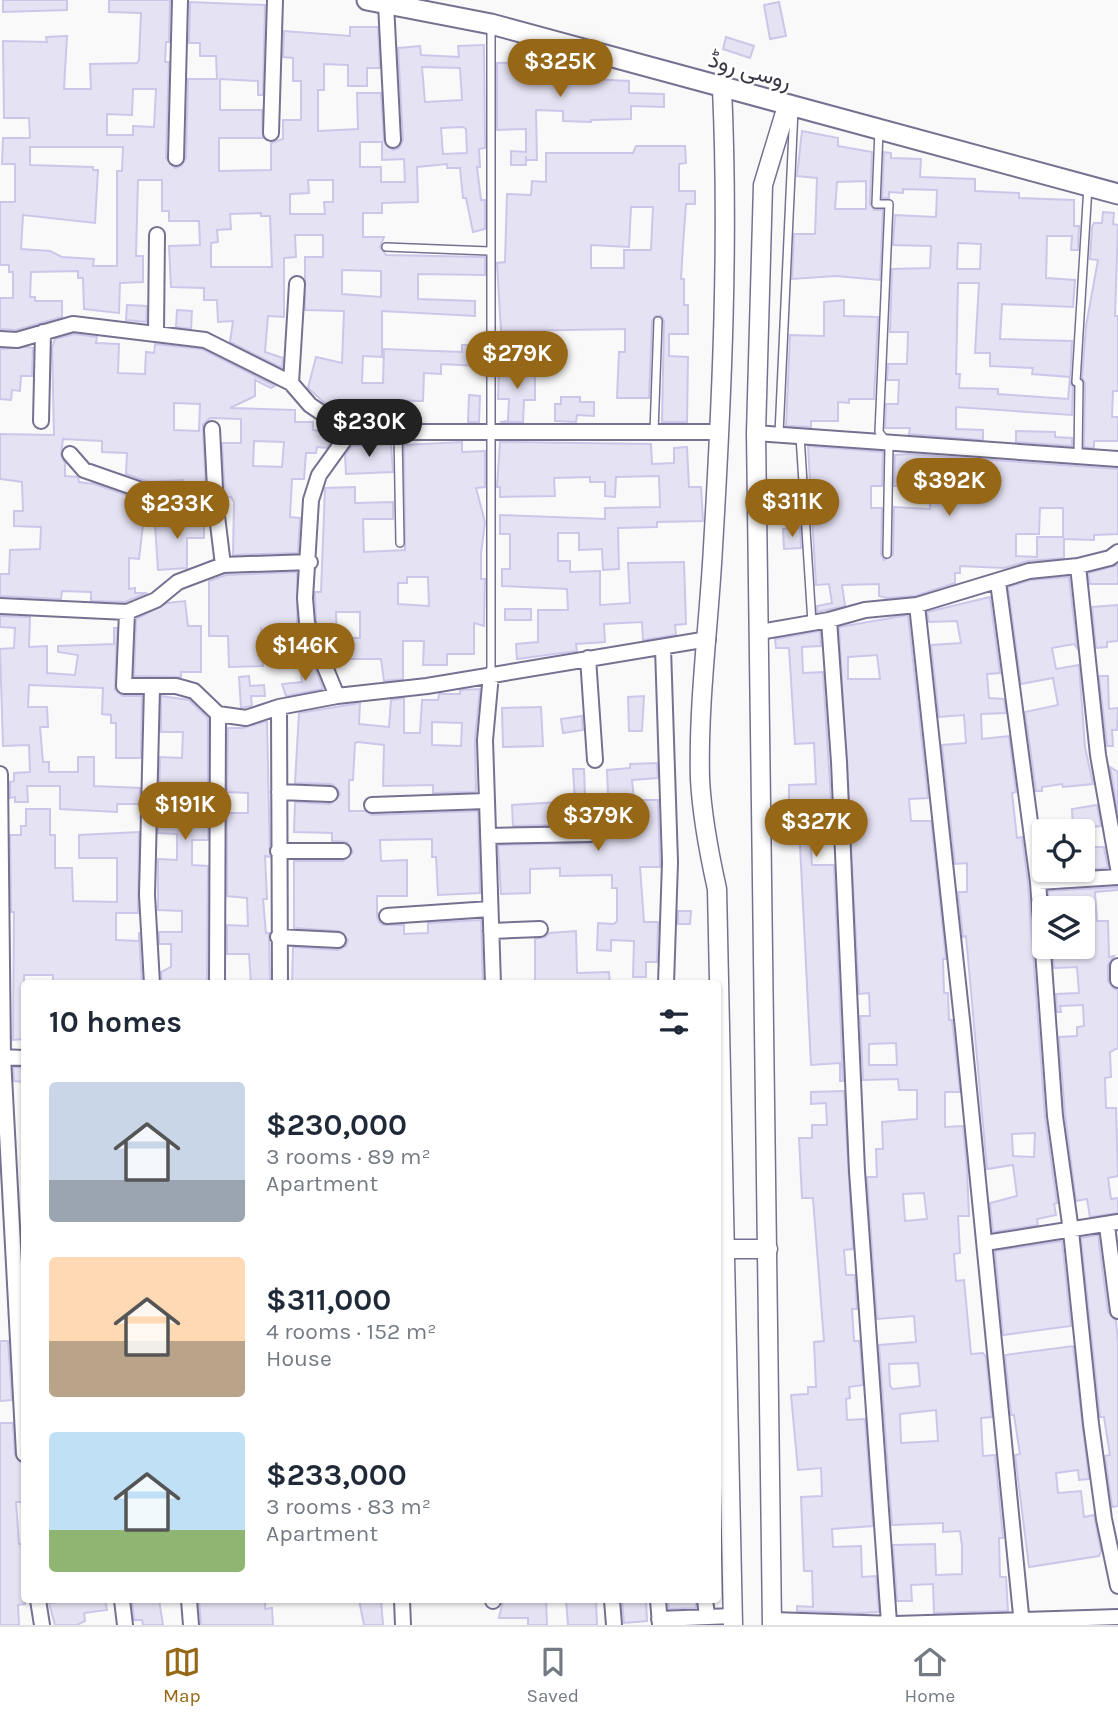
<!DOCTYPE html>
<meta charset="utf-8">
<style>
:root{--surface:#fff;--page:#f6f6f7;--text:#1f2937;--muted:#747a83;--line:#e0e1e3;--accent:#966716}
body{margin:0;font-family:Karla,Vazirmatn,sans-serif;background:var(--page);color:var(--text);height:100vh;display:flex;flex-direction:column;font-size:26px;white-space:nowrap}
*{box-sizing:border-box;margin:0}
p{font-size:23px;color:var(--muted)}
.icon{flex:none;width:38px;height:38px;fill:none;stroke:currentColor;stroke-width:2;stroke-linecap:round;stroke-linejoin:round}
.map{position:relative;flex:1;overflow:hidden}
.sheet{position:absolute;left:21px;top:980px;width:700px;height:623px;display:flex;flex-direction:column;background:var(--surface);border-radius:7px;box-shadow:0 2px 5px #0004}
.sheet>*{flex:none}
.controls{position:absolute;left:1032px;top:819px;display:grid;gap:14px}
.controls a{display:grid;place-items:center;width:63px;height:63px;border-radius:7px;background:var(--surface);box-shadow:0 2px 5px #0004;font-size:35px}
.price{position:absolute;translate:-50% -60px;padding:0 16px;border-radius:24px;background:var(--accent);color:#fff;font-size:23px;line-height:46px;filter:drop-shadow(0 2px 4px #0008)}
.price::after{content:'';position:absolute;left:50%;top:42px;width:21px;height:16px;margin-left:-10px;background:inherit;clip-path:polygon(0 0,100% 0,50% 100%)}
.price.on{background:#222;color:#fff}
ul{padding:0;list-style:none}
li{display:flex;align-items:center;gap:21px;height:175px;padding:0 28px}
li span{display:grid;place-items:center;flex:none;width:196px;height:140px;border-radius:7px;color:#555}
li>.icon{margin-inline-start:auto}
span .icon{width:84px;height:84px;fill:#fffc;stroke-width:1}
li b{font-size:30px}
h2{display:flex;justify-content:space-between;align-items:center;height:84px;padding:0 28px;font-size:30px}
.tabs{display:flex;justify-content:space-around;align-items:center;height:98px;border-top:2px solid var(--line);background:var(--surface);font-size:19px;color:var(--muted)}
.tabs a{display:grid;justify-items:center;gap:4px}
.tabs .on{color:var(--accent)}
.map>svg:first-child{display:block}
.building{fill:#e5e2f3;stroke:#cdc6e9;stroke-width:2;fill-rule:evenodd}
.lines{fill:none;stroke-linecap:round;stroke-linejoin:round}
.service-casing{stroke:#777191;stroke-width:10}
.minor-casing{stroke:#777191;stroke-width:18}
.tertiary-casing{stroke:#777191;stroke-width:21}
.secondary-casing{stroke:#777191;stroke-width:23}
.service{stroke:#fff;stroke-width:7}
.minor{stroke:#fff;stroke-width:14}
.tertiary{stroke:#fff;stroke-width:18}
.secondary{stroke:#fff;stroke-width:19}
.labels{text-anchor:middle;stroke-width:5;stroke-linejoin:round;paint-order:stroke}
.street-label{font-size:23px;fill:#3b3846;stroke:#fff}
</style>
<div class="map">
<svg width="1118" height="1625" viewBox="0 0 1118 1625">
<rect width="100%" height="100%" fill="#f9f9f9"/>
<!-- building -->
<path class="building" d="M3,0h64v10l-64,2z
M109,0h61l-1,42h-3l-1,20h4l-3,96 9,10 6,-2 5,-8 2,-79h29l-1,-23h-16v-13h-11l1,-41 75,3 -2,90h-5v-14l-38,-2v31h42l1,28h-44v33l52,-1v-27l12,-4v-19h18v-39h-8v-23l-10,-1 1,-26 66,5v-9h28l2,41h-13v18h-19v-21l-24,-1v26h-6v41l40,-2 -1,-36h24l3,48 9,9 6,-2 4,-8 -5,-92 22,-2 1,9 38,2 -1,-11 26,-1 1,103 -6,1 1,18h-3l4,33h4v29l-12,3 -7,-34h-3l-3,-30h-13v-4l-30,3 1,35 -36,1v10h-19v24h21l-4,10 6,8 99,2v18l-67,-1v25l57,2v15l-93,-5v46l-19,-1 -1,27h21l1,-34 78,3v-7h15l2,21 -38,-2v10l-17,-1 -1,28 -46,-1 -1,22h-22v-15l-27,-2 -19,-17 8,-31 26,6 2,-52 -39,-1v-53h18v-22h-28l1,22 -12,1v59l-16,-1 -3,36 18,6 -1,10 -52,-26 3,-21 -15,1 -1,-22h-13v-12l-33,-1 -2,-41 31,-1 -1,-24h-30v-10h-7v-31h-24l-2,76h7v26l-23,1 -1,30 -35,-4 -1,-31h-5v-7l-47,1 -1,25h5v4h27v16l-46,13 -16,-1v-31h13v-26h-4v-7h-9v-63h15v-38h-13l1,-26h27l-1,-20h-25l-1,-77 44,1 -1,-5 21,-1 -3,53h27l-1,-25 47,-1 2,-3 2,-47 -32,-1zM422,67l38,1 2,32 -37,2zM133,89h23l-2,38 -21,-1v9h-26v-21l25,1zM463,127l3,2 1,24 -24,1 -2,-26zM360,142h22v18l22,-1 1,23h-24v-15h-21zM30,147h93l-1,24h-5v95h-24l1,-7 -32,-2 -12,-6 -29,-2 2,-34 72,8 3,-53h-5v-3l-63,-2zM308,180h25v22h-9l1,12h-35v-20l19,-1zM261,213v3h9l2,51h-61v-24l7,-1 -1,-12 14,-1 -1,-15zM342,270l39,1v26l-39,-3z
M779,2l7,34 -16,3 -6,-34z
M726,37l28,9 -4,12 -27,-9z
M537,62v5l28,1v-3l28,8 -1,6 37,2v12l35,1v13l-33,-1v13l-40,1v2l-28,-1v-10l-27,-1 1,50h-11v-4v9h-15v-14l15,1v-23l-29,1v-67z
M802,131l36,7v8l34,6 -2,52 4,6h9l-3,70 -44,-4 -44,3 2,-45h21l2,-56 -20,-2zM866,181v28h-31l2,-27z
M636,146h49l1,17 -7,1v27h16v13h-9l-3,41 -2,34h3v26h4v29h-19v22l19,1 -1,65h-25l2,-101 -3,-5h-6l-3,5 -3,77h-32l2,-46h6v-23l-124,2 -4,-68 8,-1 2,-68 24,1 1,-14 14,1v-29h87zM631,207h22l-2,43h-27v18h-33v-23l38,2z
M884,152l7,1v5l30,1 -1,18 55,2v12l44,2v5l55,2v26h5l-1,24h-7l1,-14h-25l-1,42 29,2 -2,27 -71,-3 -2,35 72,2 -2,41 3,5 -1,28 -116,-8v22l27,1v10l-74,-6 1,-6h-25l1,-24h12l1,-24h-12l1,-16h19l1,-32h-18l2,-63 38,-1 1,-22 -38,-1 2,-30 41,2 1,-27 -34,-1v4l-14,-1v6h-7zM958,243l23,1 -1,25h-23zM958,283h21l-4,70h15v13l43,2 -1,6 38,3 -2,22 -70,-5v-5l-39,-1 1,-14h-4z
M1103,212l11,1 -1,11 5,1 -3,91h3v75h-5l-1,26h6v24h-24v7l-10,-1 1,-64 -3,-5 4,-52 12,-66 -8,-1 2,-32 2,-4h8z
M844,300v16l34,1 -4,82h-25v4l-11,-1v19h-27v6l-25,-1 4,-91 34,1v-34z
M127,305l20,1 -1,16 -20,-2z
M177,310l15,1 -1,18 -15,-2z
M74,334l23,3 -1,6 23,1 -1,29 27,1 1,-22 8,1 1,-9 47,5 73,37 -4,2 -16,-8v16l-25,12 65,2v12h18v8l23,4 -9,14 -10,-1 -1,6h-10l-2,26h-12l-2,38 10,1 -2,35 -65,2 1,-53 -3,-5h-6l-3,-54h19v-24l-31,-1 -7,7 3,71 -23,-4v-12l-34,2 -23,-8 1,-21 -25,-1v-11l-39,-2 -2,16 4,8v13l13,1 1,5 15,2 47,16v7l4,1 -6,51 -10,-1v31l6,-1v5h12l-22,9 -34,-1v-9l-29,-1 -1,8 -61,-3v-22h9l1,-24 30,-1 1,-22 -27,-1v-15h9l-1,-29 -22,-3v-45l54,1 -2,-87 3,-9zM174,403l26,1 -1,27 -25,-1zM254,441l30,1 -2,25 -29,-1z
M27,347l6,1 -1,28h-11l-1,15 -8,-1 -1,10 -11,-1v-50z
M499,370l36,1v29h-11l-1,22h-23l8,-1 1,-22h-11z
M469,395l11,1 -1,26h-11z
M561,397h19v5h14v14l-17,-1 -1,7 -21,-1v-17h6z
M1016,431l39,1v5l17,1v8l-56,-4z
M462,442v10l23,-1v36l-9,1 9,34 -4,31v26h4l-1,47 -10,-3v31h-27v11h-24l1,-24h-21v38l-19,2 -3,-22h-49l-16,-38 -1,-23v-6h6l4,-104 30,-1v16l38,-1v17h-30l1,33 41,-2 -1,-105zM407,577h21l1,29 -31,-2v-21h9zM336,612h24v26h-23z
M500,442l151,2 1,20 22,-1v-15l13,-1 2,40h12l2,34 -46,1v5l-39,1 1,41 -16,1 -1,-21 -23,1v-17h-21v28h12v11l30,-1v34l30,-2 -2,-40 56,-1 2,62 -11,1 1,10 -33,5 -1,-18 -38,2 1,18 -29,2 1,7 -60,8 -1,-15 22,-2v-32h30l-1,-21 -65,-3v-17h8v-35h-10v-19l105,4v-11l55,-1 -1,-31 -43,1 -1,20 -10,-1v-14h-15v-5l-36,1 1,18 -55,1v-10h-3z
M352,446l39,-2 2,28 -47,2 -1,-19z
M808,446l75,6 -1,34h-11v22h11l-1,46 3,6 9,-5 1,-48 36,2v-35l-30,-1v13h-6l1,-31 14,-1 209,15v65l-24,1v5l-30,-1v19l-36,3 -24,7 -44,-2v7h-5v10l-40,13 -28,2 -8,-2v-12l-37,1 3,21 -28,6v-6l15,-3 -3,-19 -13,1zM1040,508h23v29h-26v20l-21,-1v-22h23z
M183,514l21,3v21h-17v30l-29,2 -3,-46h20l-1,-6h10z
M800,528l1,20 -17,1 -1,-20z
M1118,565v19h-28l-2,-11z
M297,572v52l7,16 -23,7 6,19h-12l-14,-39 2,39 -34,1 -1,-31h-19v-55l17,-6z
M1069,577l8,71 -3,-4 -22,4 4,21 23,-4 6,82 8,37 -30,3 -1,-3 -20,3v4h-6l-11,-79 33,-7 -5,-27 -32,6 -13,-97 23,-7z
M990,597l10,76 -13,1 2,24 15,1 2,14 -25,1 1,25 27,-3 7,56 -4,1 5,45 5,-1 6,46 17,234 12,86 -3,1 2,11 -19,4 1,6 -45,7 -3,-29 27,-7 -4,-31 -26,4 -21,-233 -3,1 -5,-45h9v-29l-12,1 -13,-119 24,-2 -2,-28 -25,2 -8,-72 30,-2 -4,-22 -28,1 -2,-10zM1035,1133l-1,24 -21,-1 -1,-22z
M185,601l3,25h13v46h-20v5l-47,-1 2,-57 31,-16z
M1118,605v36l-11,1v5l-11,1 -4,-41z
M505,609h26v11h-26z
M908,615l20,183 -19,1 2,22h20l15,138h-3l1,34h4l1,27h3l8,72h-15v35l18,-1 4,43 2,47h-11l2,37 -6,1 2,27 8,-1 7,74 12,-1 3,4 6,60 -11,1 2,38 12,-1 8,83h-4l1,39h6l2,34 -74,2 -1,-29 -22,1 1,16h-15l-4,-56 42,-1 1,31 26,-1v-28l-2,-15 -17,1v-9l-51,2 -13,-180 37,-3 -2,-26 -37,3 -10,-142h10l-1,-28h7l-1,-27 35,-3v-29h-18l-1,-11 -35,1 -3,-64h10l-1,-23 -10,1 -20,-367zM877,655l3,24h-32v-22zM896,1043l1,22h-28v-21zM924,1193l3,26 -22,2 -2,-27zM918,1363l2,23 -27,3 -3,-3 -1,-22zM936,1410l2,31 -37,2 -1,-29z
M0,616l30,1 -1,30 18,-1v27l28,2 3,-20 -20,-3v-6l56,-2v-16h3l-2,62 8,6h19l-1,62h-25v-35h-5v-8l-9,-1 1,-26 -74,-3 -1,22h19l1,20h-8l3,35h6v10h29v-15h16v29l46,2v16h-23v8l-57,-3v-23h-33l1,16h-13v-5l-5,1v-16l4,-1v-8l16,-1 -1,-27 -26,1 -3,-97 14,-1 1,-20 -15,-1z
M820,631l1,15 -19,1 1,26 20,-1 10,161 -23,1 2,31h22l9,216h-3v-18l-29,2 -13,-260h-9v-20l27,-1 -2,-41 -19,1 -6,-96h-13l-1,-9z
M314,664l9,25 -37,7 -4,-12 20,-2 -1,-13z
M249,676l1,10 14,-1 1,11h-14l1,10 -11,2 -2,-31z
M1099,676h9l1,33 9,-1 -1,22h-5l1,16h-6z
M480,689l-5,50 1,53 -43,1v-8l-50,1 1,-41 -26,-3 -3,1 -2,37h-4v31h16l7,4 106,-4 2,82 -42,2 -2,-38h-4v-18l-52,1 1,21 26,-1v36h-30v20l2,6 4,3h21v9l24,-1v-10l53,-3 2,64h-191l1,-37 45,3 8,-4 2,-6 -9,-9 -45,-3v-67h49l10,-9 -6,-10 -15,-1v-8l-38,-1 1,-30 35,2 10,-9 -2,-6 -7,-5 -36,-1 4,-70 61,-10 -1,21 30,3 2,-27 13,-2v35h16l2,-33h16l1,-6h21v-4zM432,722l30,1 -1,23 -29,-1z
M161,696l28,4 19,18v78h-6v21l6,1v22h-16v25l16,1 -1,118h-45l-1,-12 10,-5v-23h-12v-12h23v-21l-24,-1v-51l19,1v-26l-19,-1 2,-76 22,1 1,-26h-22z
M644,696l-2,35h-13l-1,-34z
M541,707l2,39 -40,1 -1,-39z
M582,716l1,14 -20,3 -2,-14z
M267,721l3,136 -5,-1 2,43h-4l3,34h3l1,51h-19l-2,-30h-22v-29l21,1 -1,-28 -20,-2v-83h21v-20l-21,-1 1,-64h15z
M657,763l1,15 -26,2 2,20h24l2,62v5h-20l4,55h14l-1,40h-11v15h-13l1,-36 -23,-1v11l-14,-1 1,-27 16,1 3,-3v-33h-5v-13l-52,1v-8l-30,1v24l-29,1 -3,-49 97,-2 6,-10 -9,-9 -79,2 -1,-21 63,-4 -2,-32h11l1,27 23,-2 -1,-24 23,-2v-4z
M1110,767l8,5v41z
M1097,805l4,21 -28,4 -1,-21z
M26,809h24v26h5v33h17l1,33 44,1v-44h-38v-23l60,-3 -1,81h-22v27l23,1v-9l3,52h-89v-9h-29v64l-11,1 1,-128h-3l-1,-77h11v-9h5z
M1083,847h21l4,21 -25,2z
M1118,887v3l-23,2 2,29h11l1,36 5,-1 -6,9v16l5,7 5,2v58l-8,4 1,25 -6,1 1,30h10l2,68 -10,2 3,21 7,-1v15l-28,4 -3,-18 -11,2 -11,-86 -6,-78 18,-1v-9l7,-1 -1,-21 -23,1 1,6h-4l-1,-18 23,-1 -2,-26 -23,1 -2,-21h31v-41l-33,2 -2,-17z
M678,911h13l-1,13h-12z
M576,931l1,42 32,-1 1,12 -75,-2v-43l10,-2 4,-4z
M13,1067l11,1v14l-10,-1z
M844,1091l9,158 -9,1 2,25h9l2,34h-5l2,32h5l1,5 3,39 -14,2 1,11 -4,1 1,21 18,-1 8,107 -41,3 1,18 28,-1 1,31 14,-1 3,36 -17,1 -65,-2v-5l16,1 -1,-36h-8l-3,-74 21,-1 -1,-28 -23,2 -7,-75 17,-1v-7h8l-2,-45 10,-1 -11,-143h-11l-3,-60h13v-13h15l-1,-22 -15,1v-12z
M1098,1235l10,77 8,8 2,25v161l-6,1 -7,-51 5,-1 -6,-38h-4l-19,-179z
M1062,1241l9,85 -68,9 -8,-84z
M0,1341h8l4,59 -12,1z
M1073,1346l16,133 -10,1 -1,-10 -22,3 2,20 23,-2 3,26 10,-2 7,36 -2,5 -70,11 -14,-112 5,-1 -6,-39h-3l-6,-60z
M0,1423h13l2,32 7,8 1,39h-7l3,42h5l1,60 -7,1 1,20h-19z
M69,1600h36l2,10 -23,3 1,8 -8,4h-22l-6,-22z
M132,1600h27l4,25h-20l-1,-5h-8z
M199,1600h66v9l7,-1 1,17h-72z
M359,1600h22l2,25h-19z
M503,1600h43l1,25h-19v-7h-29z
M566,1600h30l1,25h-29z
M622,1600h24l1,21 -23,2z
M668,1600h28v8l-27,1z"/>
<g class="lines">
<!-- service casing -->
<g class="service-casing">
<path id="service" d="M879,130l-3,74h13l-10,228 10,13 -2,109
M386,247l103,4
M398,432l2,111
M654,432l4,-111
M779,434l15,-325
M800,436l12,187
M1078,456l1,-73 -3,-1 12,-196
M491,674v-649"/>
</g>
<!-- minor casing -->
<g class="minor-casing">
<path id="minor" d="M386,4l7,136
M271,133l4,-133
M176,158l4,-158
M156,332l1,-97
M0,339l17,1 56,-16 132,16 86,43 19,22 40,27h369
M291,383l6,-99
M41,421l2,-89
M212,429l4,79 7,57
M756,433l362,26
M70,454l14,16 83,29 49,9
M1078,566l20,189 20,113
M998,582l40,300 17,234 16,115 20,193 13,95 14,67
M917,605l46,424 59,596
M0,606l127,6 29,-12 22,-18 45,-17 87,-3
M127,612l-3,74h52l18,5 24,23 28,4 33,-11 58,-11 90,-10 281,-47
M829,620l10,142 18,409 32,452
M760,632l69,-12 36,-10 52,-5 112,-34 49,-5 32,-8 8,-6
M663,648l7,214 -4,122
M588,658l7,102
M491,674l-6,66 8,244
M337,696l-30,-73 -2,-25 6,-98 8,-25 31,-43
M279,707l1,277
M0,774l3,283 21,397
M279,792l51,2
M372,805l114,-4
M488,836l103,-2
M278,851h65
M1038,882l80,-5
M387,916l103,-7
M491,931l49,-2
M278,937l60,3
M1118,966v14
M152,984l-5,-89 5,-208
M217,984l1,-270
M0,1057l24,1
M1107,1226l11,85
M985,1243l133,-21
M38,1600l4,25
M122,1600l3,25
M189,1600l2,25
M402,1600l1,25
M493,1600v1
M612,1600l2,25
M658,1600l2,25
M705,1600l2,15
M659,1619l74,-3
M772,1620l123,4 223,-7"/>
</g>
<!-- tertiary casing -->
<g class="tertiary-casing">
<path id="tertiary" d="M722,88c7,153 0,307 -9,459 -4,77 -15,155 -13,232 2,38 9,74 17,110l16,736
M725,1249h43
M772,1625l-16,-1192 7,-248 24,-79"/>
</g>
<!-- secondary casing -->
<g class="secondary-casing">
<path id="secondary" d="M367,0l124,24 627,170"/>
</g>
<!-- service -->
<use href="#service" class="service"/>
<!-- minor -->
<use href="#minor" class="minor"/>
<!-- tertiary -->
<use href="#tertiary" class="tertiary"/>
<!-- secondary -->
<use href="#secondary" class="secondary"/>
</g>
<g class="labels">
<!-- street labels -->
<g class="street-label">
<text transform="translate(750 70) rotate(16)" y="8">روسی روڈ</text>
</g>
</g>
</svg>
<div class="controls">
<a><svg class="icon" aria-label="locate" viewBox="0 0 24 24"><circle cx="12" cy="12" r="6"/><path d="M12 2v4M12 18v4M2 12h4M18 12h4"/></svg></a>
<a><svg class="icon" aria-label="layers" viewBox="0 0 24 24"><path d="M12 4l9 5-9 5-9-5zM3 14l9 5 9-5"/></svg></a>
</div>
<b class="price" style="left:560px;top:99px">$325K</b>
<b class="price" style="left:517px;top:391px">$279K</b>
<b class="price on" style="left:369px;top:459px">$230K</b>
<b class="price" style="left:949px;top:518px">$392K</b>
<b class="price" style="left:792px;top:539px">$311K</b>
<b class="price" style="left:177px;top:541px">$233K</b>
<b class="price" style="left:305px;top:683px">$146K</b>
<b class="price" style="left:185px;top:842px">$191K</b>
<b class="price" style="left:598px;top:853px">$379K</b>
<b class="price" style="left:816px;top:859px">$327K</b>
<section class="sheet">
<h2>10 homes<svg class="icon" aria-label="filters" viewBox="0 0 24 24"><path d="M4 7h16M4 17h16"/><circle cx="9" cy="7" r="2"/><circle cx="15" cy="17" r="2"/></svg></h2>
<ul>
<li><span style="background:linear-gradient(#c9d6e8 70%,#9aa5b1 0)"><svg class="icon" aria-label="home" viewBox="0 0 24 24"><path d="M3 11l9-7 9 7M6 9v11h12V9"/></svg></span><div><b>$230,000</b><p>3 rooms · 89 m²</p><p>Apartment</p></div></li>
<li><span style="background:linear-gradient(#ffd9b3 60%,#b9a48a 0)"><svg class="icon" aria-label="home" viewBox="0 0 24 24"><path d="M3 11l9-7 9 7M6 9v11h12V9"/></svg></span><div><b>$311,000</b><p>4 rooms · 152 m²</p><p>House</p></div></li>
<li><span style="background:linear-gradient(#bfe0f5 70%,#8fb573 0)"><svg class="icon" aria-label="home" viewBox="0 0 24 24"><path d="M3 11l9-7 9 7M6 9v11h12V9"/></svg></span><div><b>$233,000</b><p>3 rooms · 83 m²</p><p>Apartment</p></div></li>
</ul>
</section>
</div>
<nav class="tabs">
<a class="on"><svg class="icon" aria-label="map" viewBox="0 0 24 24"><path d="M3 6l6-2 6 2 6-2v14l-6 2-6-2-6 2zM9 4v14M15 6v14"/></svg>Map</a>
<a><svg class="icon" aria-label="saved" viewBox="0 0 24 24"><path d="M7 4h10v16l-5-4-5 4z"/></svg>Saved</a>
<a><svg class="icon" aria-label="home" viewBox="0 0 24 24"><path d="M3 11l9-7 9 7M6 9v11h12V9"/></svg>Home</a>
</nav>
